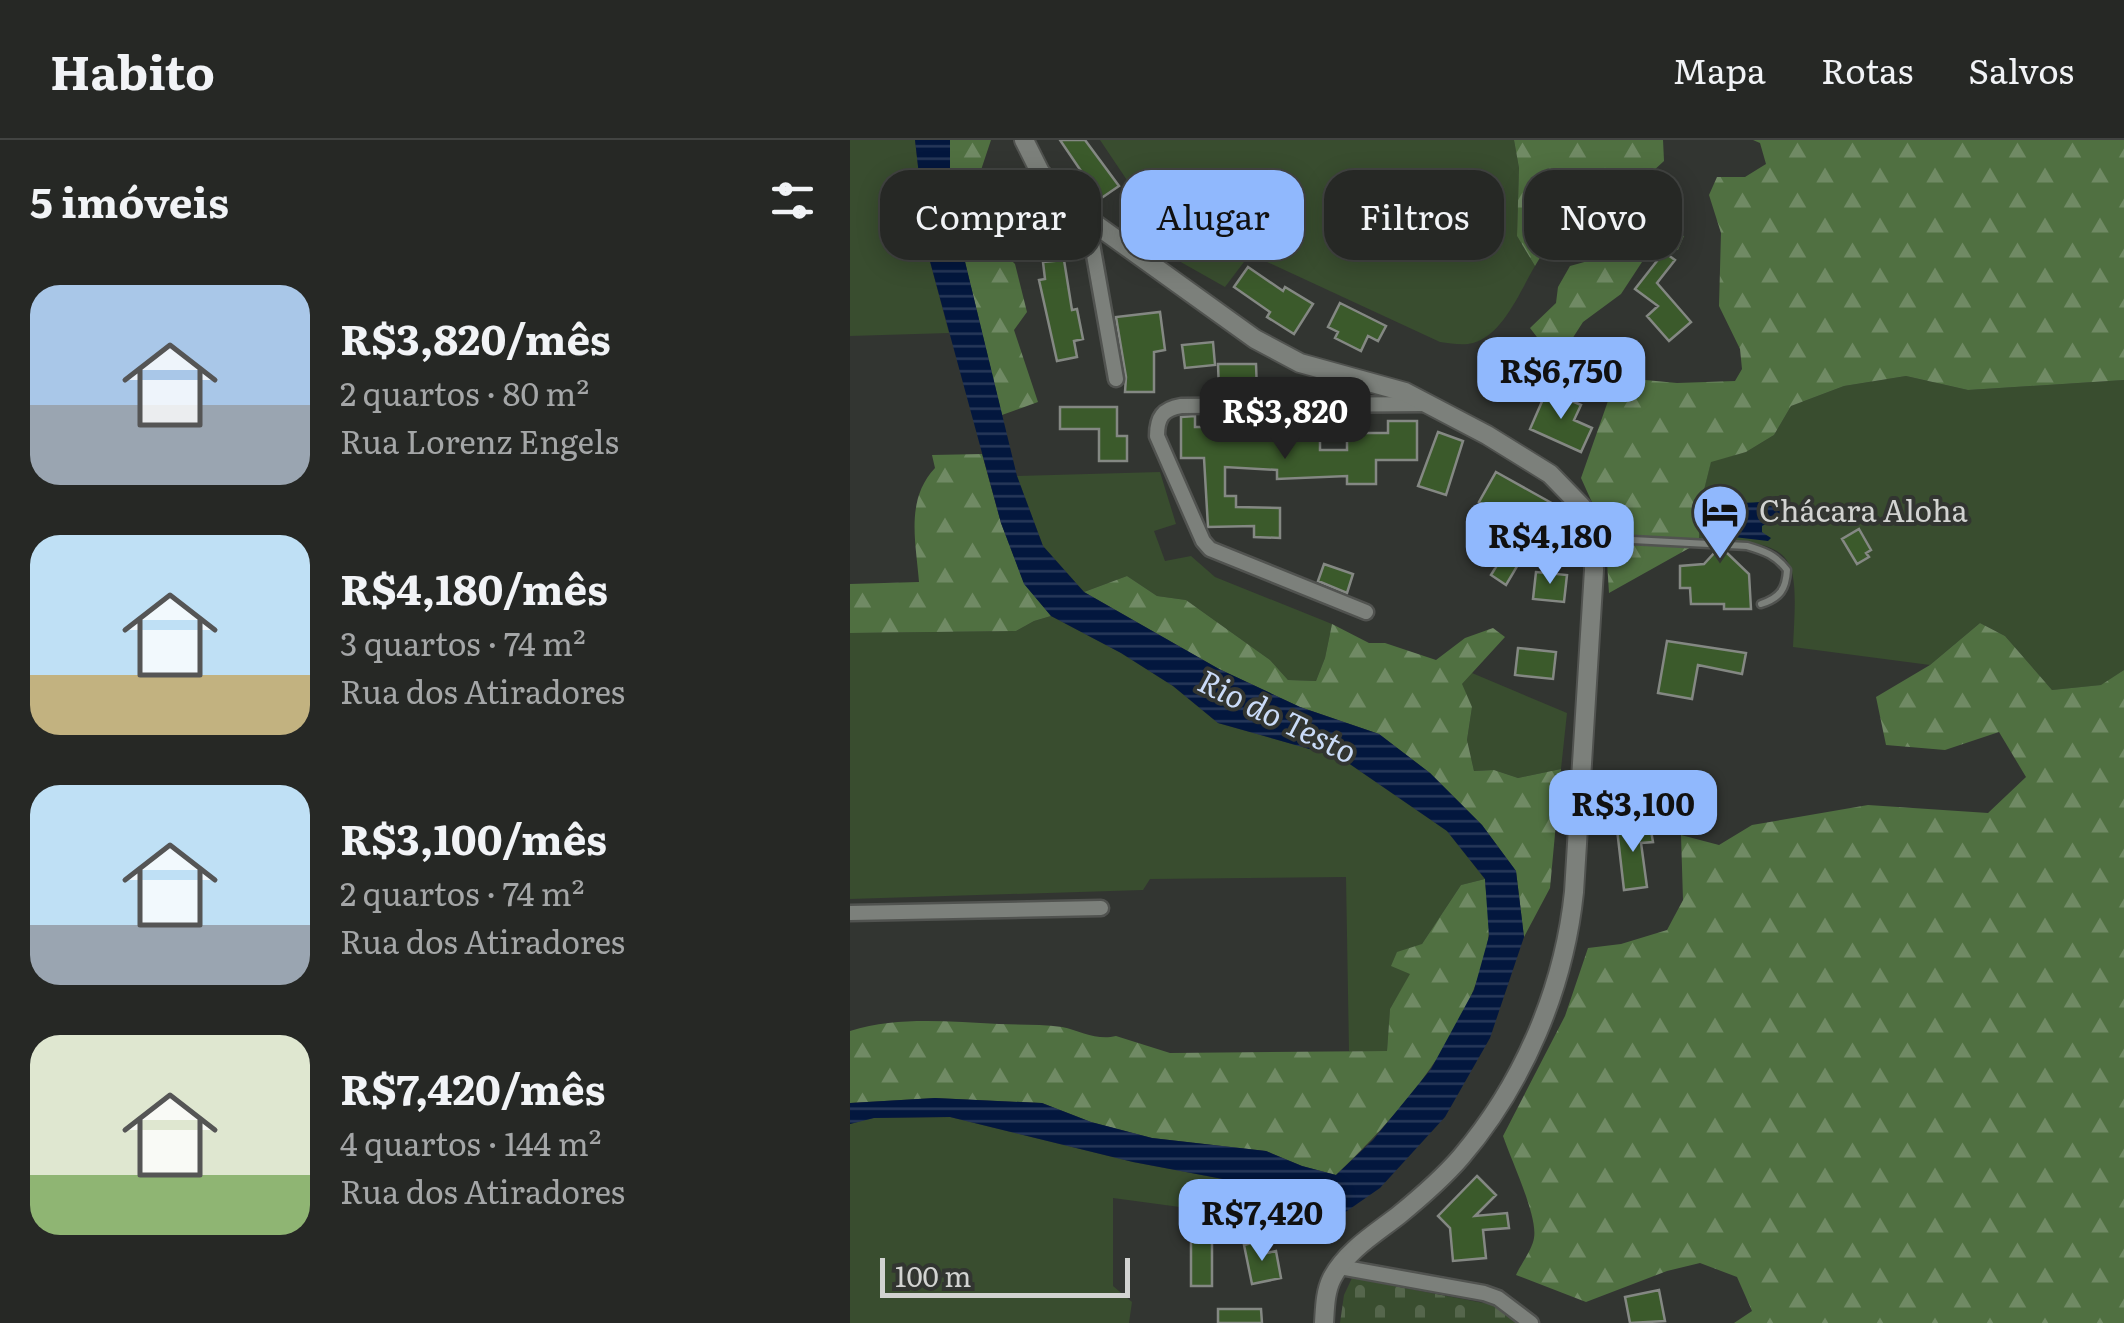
<!DOCTYPE html>
<html lang="pt">
<meta charset="utf-8">
<style>
:root{--surface:#262825;--page:#2e302d;--text:#f1f3f6;--muted:#a4a6a7;--line:#424442;--accent:#90b8fd}
body{margin:0;font-family:Literata,serif;background:var(--page);color:var(--text);height:100vh;display:flex;flex-direction:column;font-size:38px;white-space:nowrap}
*{box-sizing:border-box;margin:0}
p{font-size:32px;color:var(--muted)}
.icon{flex:none;width:55px;height:55px;fill:none;stroke:currentColor;stroke-width:2;stroke-linecap:round;stroke-linejoin:round}
.map{position:relative;flex:1;overflow:hidden}
.side{display:flex;flex-direction:column;background:var(--surface);width:850px}
.side>*{flex:none}
.banner{position:absolute;left:30px;top:30px;width:950px;height:90px;display:flex;gap:20px}
.scale{position:absolute;left:30px;bottom:25px;width:250px;box-sizing:border-box;padding-left:10px;border:5px solid #d2d3d1;border-top:0;font-size:28px;line-height:35px;white-space:nowrap;color:#d2d3d1;-webkit-text-stroke:8px #323531;paint-order:stroke}
.price{position:absolute;translate:-50% -85px;padding:0 22px;border-radius:20px;background:var(--accent);color:#111;font-size:32px;line-height:65px;filter:drop-shadow(0 2px 5px #0008)}
.price::after{content:'';position:absolute;left:50%;top:60px;width:30px;height:22px;margin-left:-15px;background:inherit;clip-path:polygon(0 0,100% 0,50% 100%)}
.price.active{background:#222;color:#fff}
ul{padding:0;list-style:none}
li{display:flex;align-items:center;gap:30px;height:250px;padding:0 30px}
li span{display:grid;place-items:center;flex:none;width:280px;height:200px;border-radius:30px;color:#555}
li>.icon{margin-inline-start:auto}
span .icon{width:120px;height:120px;fill:#fffc;stroke-width:1}
li b{font-size:42px}
h2{display:flex;justify-content:space-between;align-items:center;height:120px;padding:0 30px;font-size:42px}
.pill{padding:0 35px;border-radius:30px;background:var(--surface);box-shadow:0 5px 25px #0003,0 0 0 2px var(--line);font-size:35px;line-height:90px}
.pill.active{background:var(--accent);color:#111}
header{display:flex;align-items:center;gap:60px;box-sizing:border-box;height:140px;padding:0 50px;background:var(--surface);border-bottom:2px solid var(--line)}
header strong{font-size:48px}
nav{display:flex;gap:55px;margin-inline-start:auto;font-size:35px}
main{display:flex;flex:1;min-height:0}
.map>svg:first-child{display:block}
.grass{fill:#394d2f}
.forest{fill:url(#forest-firs)}
.cemetery{fill:url(#cemetery-stones)}
.water{fill:url(#water-rules)}
.building{fill:#3b5a2b;stroke:#848883;stroke-width:2.5}
.lines{fill:none;stroke-linecap:round;stroke-linejoin:round}
.service-casing{stroke:#515350;stroke-width:11}
.minor-casing{stroke:#515350;stroke-width:19}
.tertiary-casing{stroke:#515350;stroke-width:22}
.service{stroke:#7c807b;stroke-width:6}
.minor{stroke:#7c807b;stroke-width:14}
.tertiary{stroke:#7c807b;stroke-width:18}
.labels{text-anchor:middle;stroke-width:8;stroke-linejoin:round;paint-order:stroke}
.poi-label{font-size:30px;fill:#d2d3d1;stroke:#323531;text-anchor:start}
.water-label{font-size:32px;font-style:italic;fill:#cadbf8;stroke:#323531}
</style>
<header>
<strong>Habito</strong>
<nav><a>Mapa</a><a>Rotas</a><a>Salvos</a></nav>
</header>
<main>
<section class="side">
<h2>5 imóveis<svg class="icon" aria-label="filters" viewBox="0 0 24 24"><path d="M4 7h16M4 17h16"/><circle cx="9" cy="7" r="2"/><circle cx="15" cy="17" r="2"/></svg></h2>
<ul>
<li><span style="background:linear-gradient(#a9c7e8 60%,#9aa5b1 0)"><svg class="icon" aria-label="home" viewBox="0 0 24 24"><path d="M3 11l9-7 9 7M6 9v11h12V9"/></svg></span><div><b>R$3,820/mês</b><p>2 quartos · 80 m²</p><p>Rua Lorenz Engels</p></div></li>
<li><span style="background:linear-gradient(#bfe0f5 70%,#c2b280 0)"><svg class="icon" aria-label="home" viewBox="0 0 24 24"><path d="M3 11l9-7 9 7M6 9v11h12V9"/></svg></span><div><b>R$4,180/mês</b><p>3 quartos · 74 m²</p><p>Rua dos Atiradores</p></div></li>
<li><span style="background:linear-gradient(#bfe0f5 70%,#9aa5b1 0)"><svg class="icon" aria-label="home" viewBox="0 0 24 24"><path d="M3 11l9-7 9 7M6 9v11h12V9"/></svg></span><div><b>R$3,100/mês</b><p>2 quartos · 74 m²</p><p>Rua dos Atiradores</p></div></li>
<li><span style="background:linear-gradient(#dfe7d0 70%,#8fb573 0)"><svg class="icon" aria-label="home" viewBox="0 0 24 24"><path d="M3 11l9-7 9 7M6 9v11h12V9"/></svg></span><div><b>R$7,420/mês</b><p>4 quartos · 144 m²</p><p>Rua dos Atiradores</p></div></li>
</ul>
</section>
<div class="map">
<svg width="1274" height="1183" viewBox="0 0 1274 1183">
<defs>
<pattern id="forest-firs" width="22" height="20" patternUnits="userSpaceOnUse" patternTransform="scale(2.5)"><rect width="22" height="20" fill="#507041"/><path d="M5 1l3.5 6h-7zM16 11l3.5 6h-7z" fill="#708a64"/></pattern>
<pattern id="cemetery-stones" width="16" height="16" patternUnits="userSpaceOnUse" patternTransform="scale(2.5)"><rect width="16" height="16" fill="#394d2f"/><path d="M2 7V4a2 2 0 0 1 4 0v3zM10 15v-3a2 2 0 0 1 4 0v3z" fill="#55664c"/></pattern>
<pattern id="water-rules" width="6" height="5" patternUnits="userSpaceOnUse" patternTransform="scale(2.5)"><rect width="6" height="5" fill="#03173e"/><path d="M0 2.5h6" fill="none" stroke="#273859"/></pattern>
</defs>
<rect width="100%" height="100%" fill="#323531"/>
<!-- grass -->
<path class="grass" d="M0,0h65l13,114 21,79 -99,3z
M250,0h414l5,28 -2,68 18,30c-15,25 -32,69 -62,77 -11,3 -22,0 -33,-1l-190,-88 -25,33 -101,-57 17,-29z
M1056,236l62,14 156,-10v290l-22,15 -50,5 -47,-54 -25,-13 -50,42 -137,-18c5,-95 6,-105 -94,-108l1,-33 11,-45 35,-9 28,-17 17,-29 53,-20z
M310,332l16,52 -22,7 11,30 26,-5 24,21 117,47 -7,34 -9,23 -28,-1 -18,-20 -84,-60 -29,-4 -30,-20 -43,16 -41,-46 -26,-70z
M201,476l70,37 52,33 45,37 123,35 106,73 38,48 -24,6 -39,59 -11,30 -21,35 -3,42h-38l-3,-174 -196,2 -7,11 -293,9v-266l166,-2 18,-10z
M622,533l95,40 -6,56 -43,9 -24,-8 -20,1 -7,-31 5,-33 -11,-22z
M100,977l183,45 132,25 -11,30 -141,-19v88l19,16 -3,21h-279v-199l23,-6z"/>
<!-- forest -->
<path class="forest" d="M100,0h41l-16,48 -25,-1z
M664,0h149l1,21 -24,22 14,15 -2,32 32,6 -6,14 -18,-4 -18,16 -21,32 -38,28 -18,28 -25,-9 -10,-13 26,-25 2,-16 12,-21 36,-10 13,-18 -12,-25 -5,-27 -29,16 -38,64 -18,-30 2,-68z
M903,0h371v240l-156,10 -62,-14 -62,10 -53,20 -17,29 -28,17 -35,10 -11,44 -1,33 -6,7 -84,47 -4,-62 -24,-53 27,-77 1,-18 15,-5 53,5 58,-2 7,-12 -2,-20 -21,-43 2,-73 -12,-38 8,-18h28l21,-13 -6,-21z
M110,101l25,10h17l13,13 12,48 -13,18 24,72 -36,13z
M132,314l19,69 23,60 27,33 -17,5 -18,10 -166,2v-49l69,-2c-3,-40 -14,-82 16,-114l-3,-13z
M277,436l30,20 29,4 84,60 18,20 28,1 9,-23 7,-34 37,19h16l51,17 29,-22 28,-10 12,9 -43,47 10,23 -5,33 7,31 20,-1 24,8 43,-9 -11,119 -26,49 -8,-66 -34,-46 -52,-52 -51,-39 -79,-27 -81,-38 -135,-77z
M1130,483l25,13 47,54 49,-5 23,-15v653h-390l18,-12 -15,-34 -37,-14 -33,8 -81,31 -70,-27c5,-11 16,-25 18,-37 4,-22 -23,-78 -31,-102l62,-120 23,-68 33,-4 46,-14 16,-30 -2,-65 38,10 33,-20 116,-20 120,8 38,-36 -27,-45 -54,18 -59,-5 -10,-48 54,-32z
M635,739c1,19 6,42 3,61 -17,92 -86,172 -152,235l-34,-9 -36,-15 -114,-13 -61,-16 -49,-19 -107,-5 -85,5v-72c50,-15 98,-9 149,-7 21,1 43,0 63,3 19,4 35,14 54,9l54,17 217,-2 3,-42 20,-35 -19,-8 6,-14 25,-8 39,-59z"/>
<!-- cemetery -->
<path class="cemetery" d="M502,1138l142,27 25,18h-179l4,-28z"/>
<!-- water -->
<path class="water" d="M65,0h35v47l10,54 57,235 26,70 41,46 135,77 81,38 79,27 51,39 52,52 34,46 8,66 -34,101 -45,79 -65,71 -36,25 -58,-14 -21,-12 -132,-25 -183,-45 -76,1 -24,6v-21l85,-5 107,5 49,19 61,16 114,13 36,15 34,9 37,-35 58,-71 43,-79 15,-54 -4,-57 -38,-48 -106,-73 -123,-35 -45,-37 -52,-33 -70,-37 -27,-32 -23,-61 -73,-269z
M925,361l11,7 -9,10 -15,8v6l9,6 -3,3 -43,-5 -13,-9 -2,-9c19,-19 40,-14 65,-17z"/>
<!-- building -->
<path class="building" d="M210,0h25l34,46 -19,13z
M176,42l8,49 -24,4 -9,-49z
M814,112l11,8 -18,23 34,39 -22,19 -22,-25 11,-10 -23,-17z
M214,120l8,50 5,-1 6,30 -9,2 3,16 -20,4 -18,-81 6,-1 -2,-17z
M398,127l35,24 2,-4 28,17 -19,30 -27,-17 3,-5 -36,-25z
M490,163l46,23 -8,15 -10,-5 -7,15 -26,-13 3,-6 -10,-5z
M310,172l5,38 -11,2v40h-29l1,-15 -10,-60z
M363,202l2,23 -30,3 -3,-23z
M368,224h38l1,27 -38,1z
M697,250l34,15 -7,15 18,8 -11,24 -51,-23z
M210,267h57v29h10v25h-28v-32h-39z
M345,276v11h29v-4h29v4h67v23h27v-17h41v-12h29v39h-41v24h-29v-8l-70,3v-9l-52,-3v29h11v11l44,1v30l-26,-1v-11l-46,1 -4,-69h-23v-41z
M588,292l25,9 -17,54 -28,-9z
M646,332l59,33 -17,29 -59,-32z
M1009,389l12,21 -5,3 3,4 -12,7 -15,-25z
M634,401l35,22 -13,22 -15,-10 5,-8 -21,-13z
M866,411l10,1 23,22 2,35h-27v-5h-33l-1,-16h-10v-22l24,-2z
M474,424l29,10 -6,19 -29,-12z
M686,432l31,3 -3,27 -31,-3z
M817,501l79,12 -4,21 -44,-9 -6,34 -34,-6z
M668,508l38,4 -3,27 -38,-4z
M800,685l3,17 -12,1 6,44 -23,3 -7,-61z
M627,1036l19,19 -21,21 32,-3 2,15 -26,2 3,28 -33,3 -3,-33 -12,-12z
M341,1097l21,1v48h-21z
M409,1101l3,13 14,-3 5,27 -29,6 -8,-39z
M809,1150l6,31 -35,2 -5,-26z
M368,1169h43l1,14h-44z"/>
<g class="lines">
<!-- service casing -->
<g class="service-casing">
<path id="service" d="M744,398l153,8c17,5 29,9 40,24 -1,19 -7,28 -26,34"/>
</g>
<!-- minor casing -->
<g class="minor-casing">
<path id="minor" d="M238,81l28,158
M516,472l-156,-63 -7,-8 -46,-105c0,-19 6,-27 24,-30l245,-2
M0,773l251,-5
M490,1127l144,26 14,5 33,25"/>
</g>
<!-- tertiary casing -->
<g class="tertiary-casing">
<path id="tertiary" d="M174,0l16,32 30,34 185,133 45,24 105,29 82,43 63,39 32,33 11,30 1,33 -20,322c-10,96 -50,191 -113,265 -19,22 -40,40 -62,58 -23,18 -53,36 -67,63 -7,14 -7,30 -8,45"/>
</g>
<!-- service -->
<use href="#service" class="service"/>
<!-- minor -->
<use href="#minor" class="minor"/>
<!-- tertiary -->
<use href="#tertiary" class="tertiary"/>
</g>
<!-- icons -->
<defs>
<g id="hotel-pin" transform="scale(2.875)"><path d="M0 17L-7.5 6A9.5 9.5 0 1 1 7.5 6Z" fill="#90b8fd" stroke="#323531"/><path d="M-6-4.5h1.5V1H6V5H4.5V3h-9V5H-6ZM-4 0a1.8 1.8 0 1 1 3.6 0ZM.5 0V-2.5h3Q6-2.5 6 0Z" fill="#111"/></g>
</defs>
<g fill-rule="evenodd">
<use href="#hotel-pin" x="870" y="372"/>
</g>
<g class="labels">
<!-- poi labels -->
<g class="poi-label">
<text x="909" y="382">Chácara Aloha</text>
</g>
<!-- water labels -->
<g class="water-label">
<text transform="translate(427 577) rotate(26)" y="11">Rio do Testo</text>
</g>
</g>
</svg>
<div class="scale">100 m</div>
<b class="price" style="left:711px;top:282px">R$6,750</b>
<b class="price active" style="left:435px;top:322px">R$3,820</b>
<b class="price" style="left:700px;top:447px">R$4,180</b>
<b class="price" style="left:783px;top:715px">R$3,100</b>
<b class="price" style="left:412px;top:1124px">R$7,420</b>
<div class="banner">
<a class="pill">Comprar</a>
<a class="pill active">Alugar</a>
<a class="pill">Filtros</a>
<a class="pill">Novo</a>
</div>
</div>
</main>
